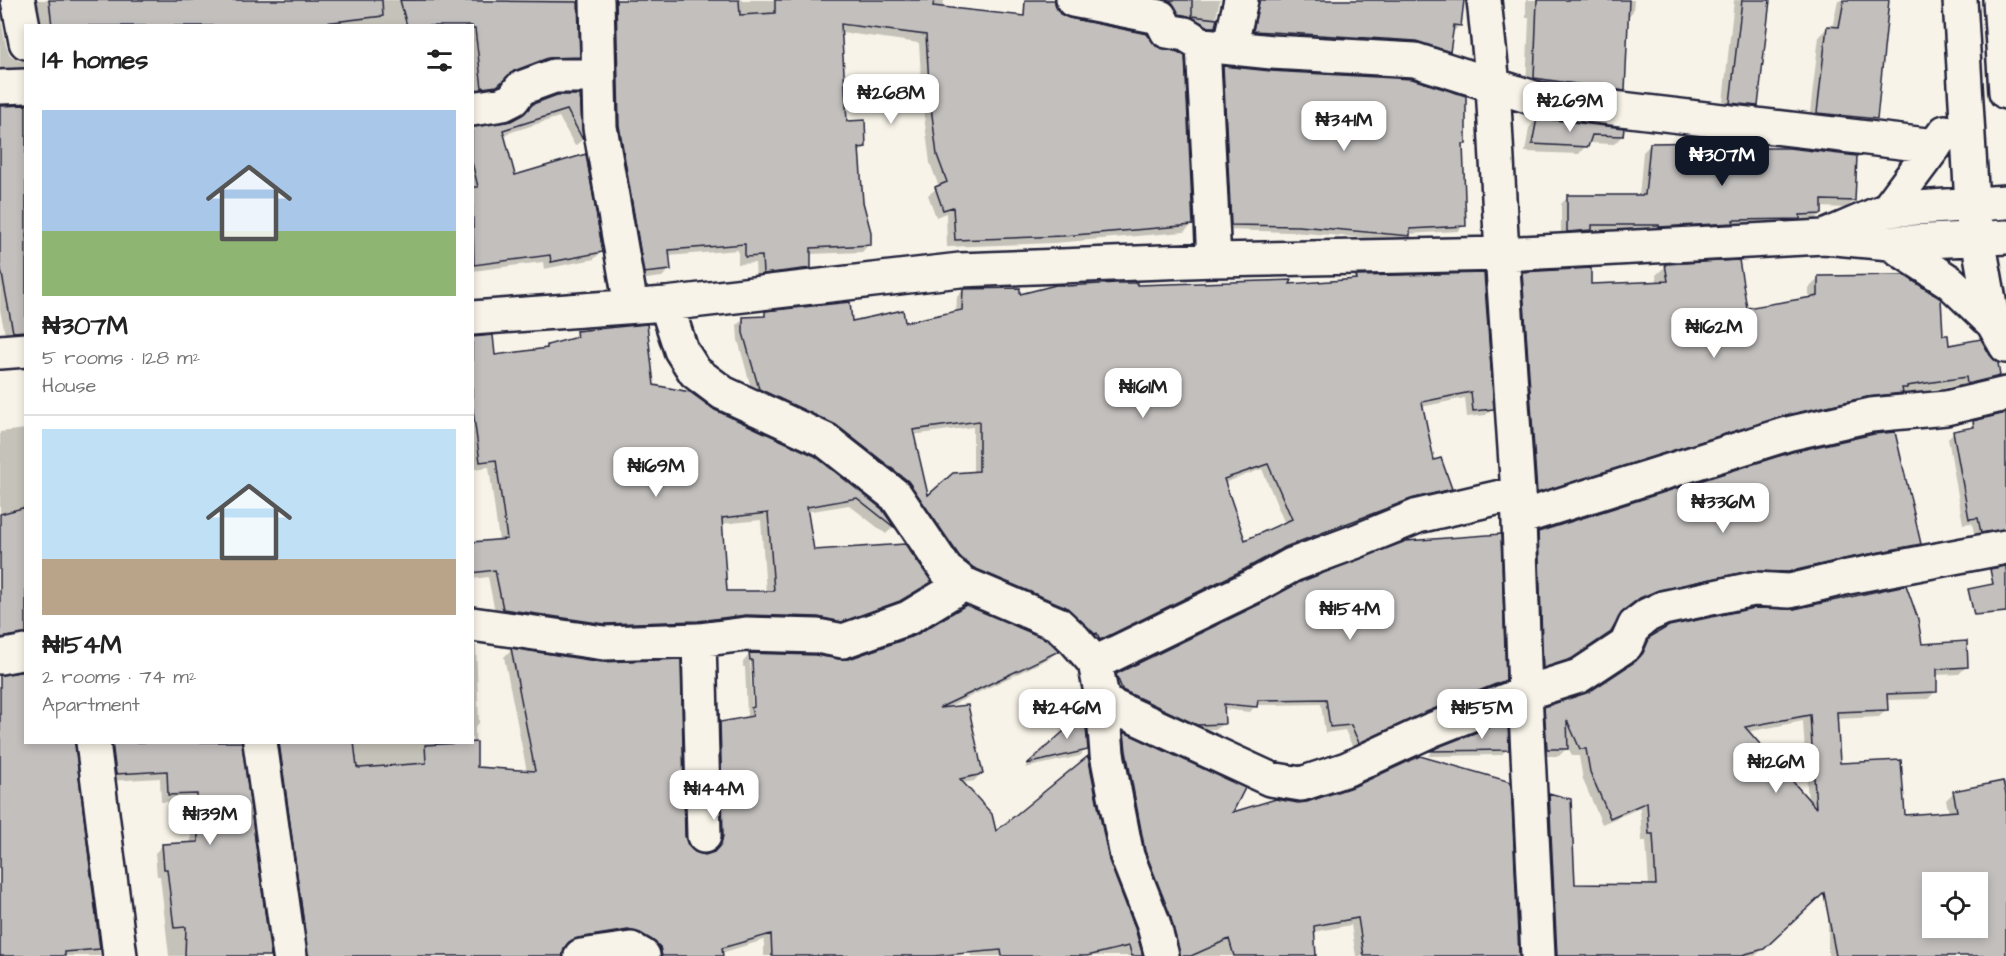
<!DOCTYPE html>
<meta charset="utf-8">
<style>
:root{--surface:#fff;--page:#f6f6f6;--text:#222;--muted:#767676;--line:#e0e0e0;--accent:#111827}
body{margin:0;font-family:"Architects Daughter",sans-serif;background:var(--page);color:var(--text);height:100vh;display:flex;flex-direction:column;font-size:22px;white-space:nowrap}
*{box-sizing:border-box;margin:0}
p{font-size:20px;color:var(--muted)}
.icon{flex:none;width:33px;height:33px;fill:none;stroke:currentColor;stroke-width:2;stroke-linecap:round;stroke-linejoin:round}
.map{position:relative;flex:1;overflow:hidden}
.sheet{position:absolute;left:24px;top:24px;width:450px;height:720px;display:flex;flex-direction:column;background:var(--surface);border-radius:0px;box-shadow:0 3px 9px #0003}
.sheet>*{flex:none}
.tools{position:absolute;left:1922px;top:872px;display:grid;gap:12px}
.tools a{display:grid;place-items:center;width:66px;height:66px;border-radius:0px;background:var(--surface);box-shadow:0 3px 9px #0003;font-size:30px}
.price{position:absolute;translate:-50% -51px;padding:0 14px;border-radius:12px;background:#fff;color:#222;font-size:20px;line-height:39px;filter:drop-shadow(0 2px 3px #0008)}
.price::after{content:'';position:absolute;left:50%;top:36px;width:18px;height:14px;margin-left:-9px;background:inherit;clip-path:polygon(0 0,100% 0,50% 100%)}
.price.current{background:var(--accent);color:#fff}
ul{padding:0;list-style:none}
li{display:grid;align-content:center;gap:12px;height:318px;padding:0 18px}
li+li{border-top:2px solid var(--line)}
li span{display:grid;place-items:center;height:186px;border-radius:0px;color:#555}
li>.icon{margin-inline-start:auto}
span .icon{width:108px;height:108px;fill:#fffc;stroke-width:1}
li b{font-size:26px}
h2{display:flex;justify-content:space-between;align-items:center;height:72px;padding:0 18px;font-size:26px}
.map>svg:first-child{display:block}
.shadow{fill:#0003;fill-rule:evenodd}
.building{fill:#c2bfbd;stroke:#22223b;stroke-width:1.5;fill-rule:evenodd}
.lines{fill:none;stroke-linecap:round;stroke-linejoin:round}
.minor-casing{stroke:#22223b;stroke-width:38}
.minor{stroke:#f7f3e8;stroke-width:33}
</style>
<div class="map">
<svg width="2006" height="956" viewBox="0 0 2006 956">
<rect width="100%" height="100%" fill="#f7f3e8"/>
<filter id="ink" filterUnits="userSpaceOnUse"><feTurbulence type="fractalNoise" baseFrequency=".0167" numOctaves="2"/><feDisplacementMap in="SourceGraphic" scale="12" xChannelSelector="R" yChannelSelector="G"/><feConvolveMatrix kernelMatrix="1 2 1 2 8 2 1 2 1" color-interpolation-filters="sRGB"/></filter>
<g filter="url(#ink)">
<!-- shadow -->
<path class="shadow" d="M27,0h550l1,57 -7,7 -32,1 -34,13 -17,15 -16,2v-69h-439z
M606,0h338l-2,9 96,15 1,-24h14l1,6 138,219 -8,7 -130,11 -107,4 -1,-34 -10,4 -8,-22 11,-8 -9,-24 -7,-55 -4,-65 -79,-11 6,90 19,25 -7,7 4,49 7,41 -7,8 -53,2v14l-7,7 -46,6 -1,-18 -17,1v-14l-70,6 1,14 -7,7 -25,3 -25,-147z
M1127,0h93l-6,27 -8,7z
M1250,0h212l-3,26 -8,8 -2,17 -7,7 -196,-20z
M1526,0h108l-1,11 -6,7 -3,72 -9,9 -89,-12 3,-69h-3z
M1734,0h35l-12,106 -9,8 -26,-3z
M1838,0h50l-12,118 -9,9 -58,-5 10,-86 9,-9 4,1z
M0,14l6,32 4,9 9,6h7v15l-26,-1z
M1223,67l241,76 -2,3 2,79 -6,6 -50,3 -6,7 -110,-9 -67,-2 -8,-157z
M579,96l3,44 -7,6 -16,-29 -57,18 12,42 87,75 -7,7 -50,10 -1,-7 -71,9v-142l40,-7z
M26,106v228l-20,4 -6,-28v-203z
M1537,119l85,17 -8,8 -26,-1 -9,11 -54,-2 4,-24z
M1719,141l33,9 102,51 -8,7 -26,-1 1,7 -7,7 -19,1 -3,3 -140,6h-63l-6,6 -22,1v-34l7,-7h71l4,-45 7,-7 66,-2z
M1666,266l79,44 64,-11v-11l10,-10 123,59 6,10 50,29 -9,9 -32,8 -1,-7 -56,8 -8,8 -364,99 -15,-218 10,-10 66,12 68,-2 -1,-8z
M1357,277l135,131 -6,7 -19,2 -2,-19 -44,9 12,55 18,26 -7,7 -41,10 -126,48 -40,22 -143,70 -127,-71 -214,-179 -15,-55 -1,-15 7,-7h16l6,-5 84,10 54,1 52,-11 1,-16 6,-7 55,6 118,-9 151,-1 67,-6zM973,427v46l-46,25 -15,-63zM1262,469l23,55 -41,19 -20,-60z
M577,332l75,54 62,25 167,99 12,17 -7,7 -37,-29 -43,7 6,39 118,31 -8,7 -31,19 -58,21 -236,2 -101,-14 -8,-40 -15,2 -1,27v-63l27,-2 -10,-74 -16,2 -1,-131 22,19 50,-7 3,-4 23,-6zM761,520l5,73 -41,-1 -4,-68z
M2006,415v120l-31,3 -3,-15 -9,1 -15,-86 6,-6 15,-3 5,-7z
M26,429v213l-26,1v-211z
M1539,533l380,11 -6,6 -132,28 -130,17 -19,9 -11,8 -11,19 -7,7 -40,27 -26,8 -4,-134z
M1651,638l270,8 46,20 -8,8 -24,1 1,16 -8,8 -42,1v10l-7,7 -43,2 3,46 64,52 46,-4 -3,-13 8,-8 52,-9v173h-178v-142l-39,111 -34,31h-206l-7,-154 7,-7 25,90 75,1 -3,-45h-4l-2,-33 -38,16 -19,-44 -4,-24h-7l-4,-9 -9,9h-19l-2,-40 7,-8 45,-15 46,-31 7,-16zM1803,721l5,81 -61,-70zM1932,882h45v45h-45z
M472,644l4,1 3,78 -4,4 1,42 51,3 -23,-115 7,-7 90,13 86,184 8,7 10,2 8,-2 3,-10 -3,-113 8,-7 24,-5 2,-5 -2,-47h-2v-5l7,-8 89,7 218,-10 -7,7 -106,51 37,64 -7,8 -12,2 33,51 112,26 34,96h-170l-11,-83h-5l-8,83h-183v-16l-43,13 1,3h-69l-32,-19 -51,7 -7,3 -2,9h-260l-31,-214h202zM750,660h3l3,55h-3z
M1117,675l387,5 -6,6 -81,32 -64,30 -8,-18 -20,3 -4,-29 -65,1 -6,7 -27,-3v14l-6,6 -26,1 -75,-34 -5,-15z
M0,677l26,65 47,2 27,212h-100z
M1081,695l5,54 -6,7 -55,12 51,-46 -2,-21z
M1506,722l2,27 -7,6 -73,1 4,-4z
M1124,734l106,80 288,142h-162l-5,-31 -38,7 2,24h-143l-34,-97 -21,-118z
M102,742h138l30,214h-101l-9,-80h-3l-2,-23 7,-7 29,-2 -1,-43 -29,1 -1,-24 -51,3z"/>
<!-- building -->
<path class="building" d="M49,0h333l1,16 -58,7v3h-273z
M400,0l178,2 2,55 -32,1 -34,13 -17,15 -15,2 -7,-59h-3v-3h-65z
M616,0h123l1,15 35,-2v-13h159l-1,6 91,10 1,-16h30l1,7 4,7 9,4 78,16 9,12 22,6 7,4 8,169 -130,11 -108,4 -2,-33 -10,3 -8,-23 12,-5 -10,-27 -7,-56 -4,-64 -85,-11 6,97 18,-1 1,27 -7,1 4,54 8,30v13l-60,3v20l-48,6 -1,-18 -17,1v-13l-76,6 2,20 -27,3 -25,-148z
M1167,0h25v16l25,3 -2,8h-6l-21,-11 -9,-2 -7,-12z
M1259,0h205l-3,26 -7,-1 -4,27 -34,-11 -163,-10z
M1537,0h92l-4,91 -91,-13z
M1742,0h28l-12,106 -28,-3z
M1844,0h45l-12,119 -60,-6 10,-87 12,1z
M1223,66l48,5 141,8 54,17v48h-3l3,82 -56,3v7l-111,-10 -68,-1z
M557,95h23l3,45 -16,-30 -64,20 12,45 71,-21 17,98 -52,10 -1,-7 -76,10 -2,-78h6l-6,-25v-35l39,-6 11,-6 11,-11z
M26,105v226l-13,1 -13,-68v-158z
M1537,118l87,10 -1,8 -31,-1 -4,12 -56,-3z
M1718,139l36,5v4h35l68,8 -2,45 -33,-1v14l-22,1v4l-67,1 1,3 -75,4v-2h-67v5l-25,2v-37h78l5,-52 68,-1z
M1739,260l8,48 71,-12v-20l86,-1 37,24 2,36h5l1,10 32,-6 9,16 8,8 2,13 -33,8 -1,-7 -59,9v2h-5l1,5 -36,4 -84,19 -246,77 -15,-221 69,-4v16l77,-3 -3,-17z
M1484,273l10,136 -21,2 -2,-19 -49,10 12,58 7,-2 11,31 -41,10 -126,48 -40,22 -145,71 -3,-7 -2,1 -29,-27 -92,-39 -14,-11 -52,-76 -72,-56 -77,-36 -16,-56v-16l22,-1v-5l85,-9 2,19 51,-11 2,12 57,-12 1,-21 57,-1v6l36,-9h10l1,1 49,-3h21v2l155,-5 -2,4 67,-5 -1,-3zM979,421v50l-26,2 -25,22 -15,-65zM1268,464l24,55 -47,21 -21,-61z
M647,324l7,61 36,7 25,18 100,46 67,53 13,19 -38,-30 -50,9 7,43 91,-6 27,38 -32,19 -58,21 -24,-5 -72,-2 -48,6 -93,3 -102,-15 -8,-39 -23,3v-31l35,-3 -11,-79 -16,2 -8,-59v-66l21,-2 2,20 52,-7v-3l30,-8 -1,-6zM768,513l6,78h-47l-5,-73z
M2006,413v116l-25,4 -3,-15 -9,1 -16,-88 21,-4 -1,-6z
M1895,432l26,112 -77,15 -56,13 -39,-1 -90,19 -19,8 -16,12 -13,22 -40,27 -28,9 -5,-136 254,-80 82,-18z
M26,507v127l-26,4v-124z
M1501,534l5,146 -82,33 -65,30 -8,-18 -21,2 -4,-28 -68,1 -1,7 -33,-3 1,20 -28,1 -77,-36h2l-6,-15 146,-71 38,-21 106,-41z
M2006,566v46l-32,3 -6,-26 25,-5 -3,-15z
M1906,585l12,34 4,25 45,-3 1,26 -31,2v23l-50,2 1,16 -51,2 3,51 61,-3 4,55 52,-4 -4,-20 50,-10 3,13v162h-170l-12,-63 -60,56 -26,7h-181l-8,-163 22,6 4,85 81,1 -3,-51h-4l-2,-32 -37,16 -20,-46 -4,-23h-6l-13,-29 1,29h-21l-3,-42 45,-15 47,-31 7,-8 7,-16 19,-11 85,-18 40,1zM1810,715l6,93 -71,-81zM1932,882h45v46l-39,7 -3,-8h-3l-2,-18z
M966,605l82,35 11,11 -120,57 29,-3 15,69 -23,5 32,35 4,17 92,-75 21,104 26,68 8,28h-11l-3,-10 -42,10h-85l-1,-6 -67,6h-162l-1,-22 -49,14 1,8h-61l-2,-9 -8,-7 -12,-7 -12,-3 -50,8 -9,4 -5,6 -1,8h-255l-29,-214h75l3,25 2,1 67,-5 -1,-18 52,-3v25l58,4 -24,-123 91,14 79,-3 4,177 3,9 7,7 10,3 9,-3 7,-8 2,-8 -3,-114 33,-6 -2,-8 3,-1 -2,-47h-2l-1,-7 66,2 24,4h10l65,-23z
M26,671v71h49l25,207 -35,3v4h-65v-281z
M1080,693h2l2,12 4,45 -61,14 55,-49z
M1508,720l1,30 -78,1 7,-4z
M1124,732l121,56 -12,24 43,-13 22,4 9,-1 48,-16 65,-30 91,26 8,174h-155l-6,-38 -44,8 2,30h-82l-5,-17 -38,17h-11l-10,-41 -25,-64 -19,-100z
M112,742h130l29,214h-86l1,-29 -12,1 -7,-59h-3l-2,-25 36,-2 -1,-48 -29,1 -1,-24 -51,3z"/>
<g class="lines">
<!-- minor casing -->
<g class="minor-casing">
<path id="minor" d="M18,0l8,42
M597,0l3,127 31,179
M1073,0l87,17 7,14 18,3 18,11 69,7 143,8 122,39 398,47
M1484,0l9,85 9,169 16,239 7,200 13,263
M1960,0l12,204 21,119 13,23
M2000,0l6,92
M1203,45l11,215
M1230,48l11,-48
M0,87l26,-1
M472,109l31,-5 10,-5 8,-11 33,-12h44
M1887,210l58,-78
M1829,235l58,-25 119,-8
M1890,243l60,39 43,41
M666,304l15,46 14,22 28,21 102,47 71,56 50,74 18,14 94,40 16,15 21,24 8,39 4,52 20,102 26,66 9,34
M472,318l194,-14 294,-34 254,-10 288,-6 322,-17 66,6 116,-6
M0,352l26,-2
M1519,518l268,-84 84,-19 75,-7 60,-14
M472,624l132,19 95,-3 47,-6 71,2 26,5 65,-23 56,-34
M699,640l5,196
M0,657l26,-5
M1095,663l159,-77 38,-21 65,-24 61,-25 100,-23
M1103,702l167,77 31,5 46,-15 84,-39 94,-37 54,-17 47,-31 9,-20 13,-10 15,-7 90,-19 37,2 58,-14 158,-30
M93,742l27,214
M260,742l30,214
M581,956l50,-7 12,7"/>
</g>
<!-- minor -->
<use href="#minor" class="minor"/>
</g>
</g>
</svg>
<div class="tools">
<a><svg class="icon" aria-label="locate" viewBox="0 0 24 24"><circle cx="12" cy="12" r="6"/><path d="M12 2v4M12 18v4M2 12h4M18 12h4"/></svg></a>
</div>
<b class="price" style="left:891px;top:125px">₦268M</b>
<b class="price" style="left:1570px;top:133px">₦269M</b>
<b class="price" style="left:1344px;top:152px">₦341M</b>
<b class="price current" style="left:1722px;top:187px">₦307M</b>
<b class="price" style="left:1714px;top:359px">₦162M</b>
<b class="price" style="left:1143px;top:419px">₦161M</b>
<b class="price" style="left:656px;top:498px">₦169M</b>
<b class="price" style="left:1723px;top:534px">₦336M</b>
<b class="price" style="left:1350px;top:641px">₦154M</b>
<b class="price" style="left:1067px;top:740px">₦246M</b>
<b class="price" style="left:1482px;top:740px">₦155M</b>
<b class="price" style="left:1776px;top:794px">₦126M</b>
<b class="price" style="left:714px;top:821px">₦144M</b>
<b class="price" style="left:210px;top:846px">₦139M</b>
<section class="sheet">
<h2>14 homes<svg class="icon" aria-label="filters" viewBox="0 0 24 24"><path d="M4 7h16M4 17h16"/><circle cx="9" cy="7" r="2"/><circle cx="15" cy="17" r="2"/></svg></h2>
<ul>
<li><span style="background:linear-gradient(#a9c7e8 65%,#8fb573 0)"><svg class="icon" aria-label="home" viewBox="0 0 24 24"><path d="M3 11l9-7 9 7M6 9v11h12V9"/></svg></span><div><b>₦307M</b><p>5 rooms · 128 m²</p><p>House</p></div></li>
<li><span style="background:linear-gradient(#bfe0f5 70%,#b9a48a 0)"><svg class="icon" aria-label="home" viewBox="0 0 24 24"><path d="M3 11l9-7 9 7M6 9v11h12V9"/></svg></span><div><b>₦154M</b><p>2 rooms · 74 m²</p><p>Apartment</p></div></li>
</ul>
</section>
</div>
